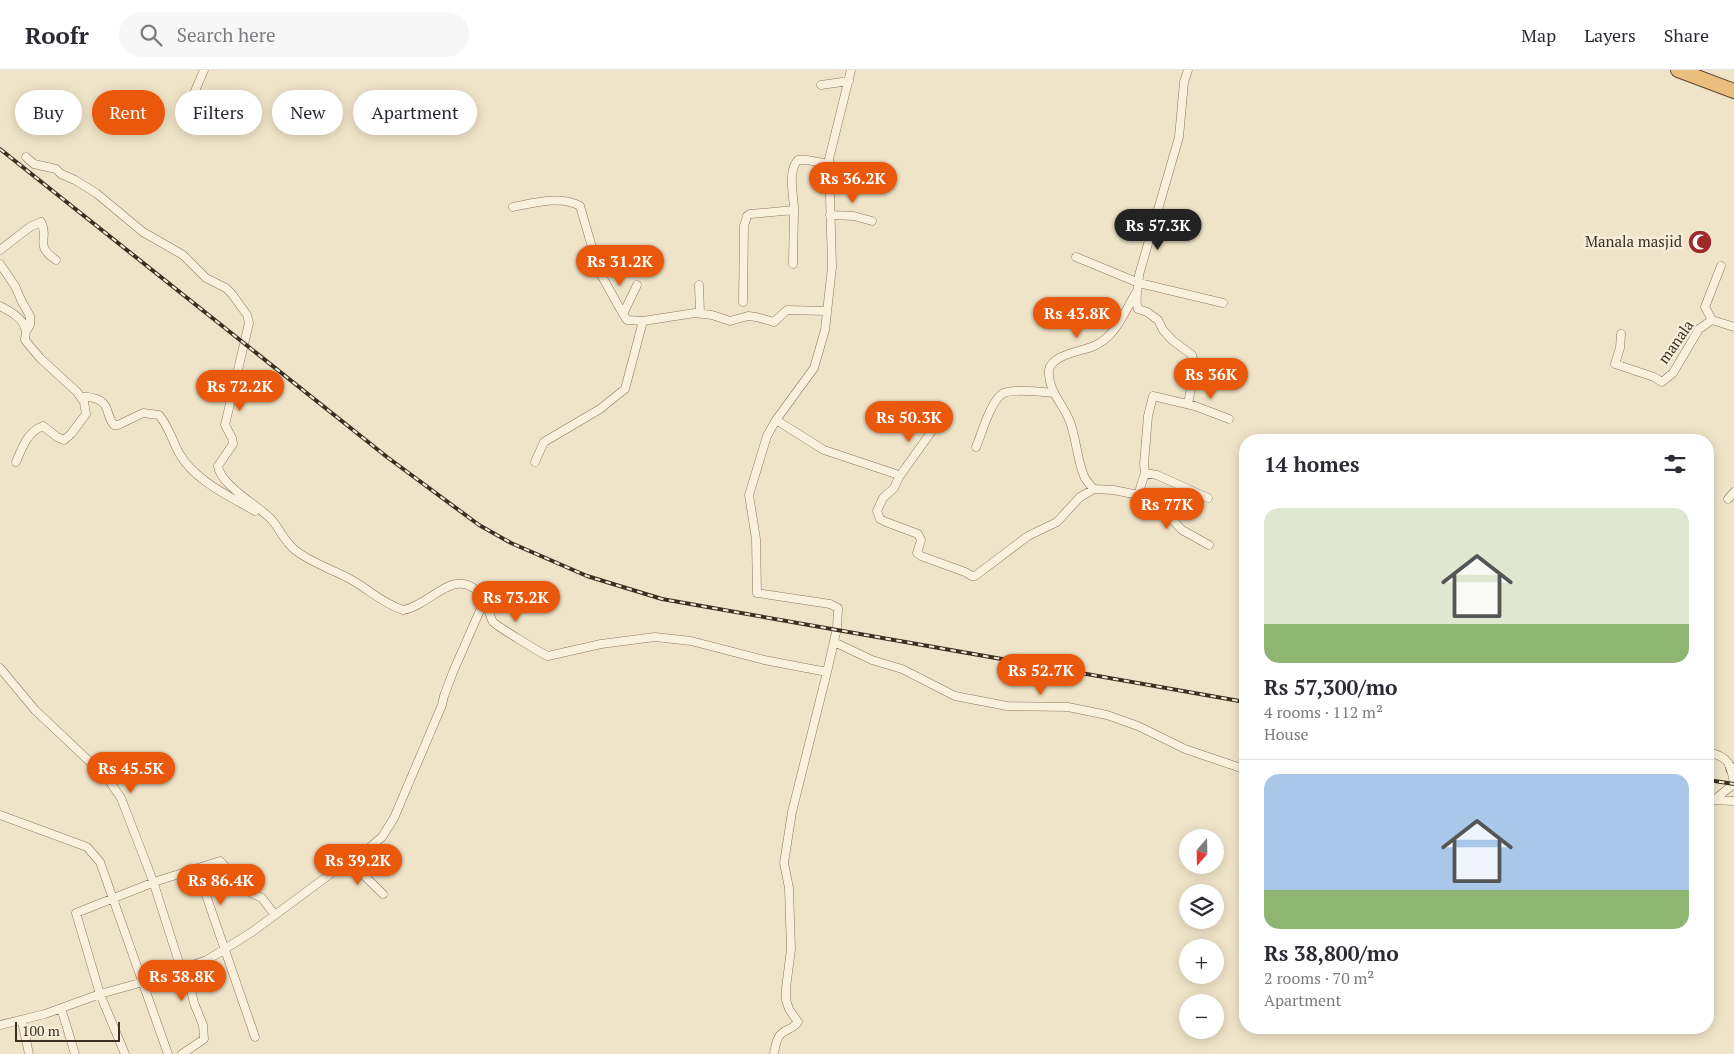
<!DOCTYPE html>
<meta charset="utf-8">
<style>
:root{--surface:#fff;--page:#f7f7f7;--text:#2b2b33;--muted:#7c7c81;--line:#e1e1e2;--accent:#ea580c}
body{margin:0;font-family:"PT Serif",serif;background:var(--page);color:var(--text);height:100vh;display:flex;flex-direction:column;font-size:19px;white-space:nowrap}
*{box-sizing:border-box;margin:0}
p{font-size:16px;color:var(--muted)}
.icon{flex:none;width:28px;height:28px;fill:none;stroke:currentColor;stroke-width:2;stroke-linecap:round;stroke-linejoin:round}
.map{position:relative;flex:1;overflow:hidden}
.details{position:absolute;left:1239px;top:364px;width:475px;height:600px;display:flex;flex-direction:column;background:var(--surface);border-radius:20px;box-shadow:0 2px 12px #0003}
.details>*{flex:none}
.top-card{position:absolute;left:15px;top:20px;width:475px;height:45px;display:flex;gap:10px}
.needle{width:32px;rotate:200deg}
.controls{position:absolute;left:1179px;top:759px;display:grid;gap:10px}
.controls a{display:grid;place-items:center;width:45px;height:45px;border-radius:50%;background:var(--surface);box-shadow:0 2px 12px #0003;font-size:25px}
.scale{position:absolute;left:15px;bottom:12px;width:105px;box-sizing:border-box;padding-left:5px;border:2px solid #3d2e20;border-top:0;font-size:14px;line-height:18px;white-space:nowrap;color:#3d2e20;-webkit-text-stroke:4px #f7eed8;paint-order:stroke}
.price{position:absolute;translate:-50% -42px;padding:0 11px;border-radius:18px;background:var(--accent);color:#fff;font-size:16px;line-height:32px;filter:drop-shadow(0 1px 2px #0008)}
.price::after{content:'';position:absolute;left:50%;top:30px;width:15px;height:11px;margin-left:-8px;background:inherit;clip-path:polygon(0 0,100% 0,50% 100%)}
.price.on{background:#222;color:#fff}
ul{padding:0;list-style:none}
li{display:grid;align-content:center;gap:10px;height:265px;padding:0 25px}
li+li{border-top:1px solid var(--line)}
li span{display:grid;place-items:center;height:155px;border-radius:15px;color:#555}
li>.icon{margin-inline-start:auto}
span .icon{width:90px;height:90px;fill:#fffc;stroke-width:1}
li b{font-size:21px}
h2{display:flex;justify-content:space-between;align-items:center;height:60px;padding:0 25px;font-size:21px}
.pill{padding:0 18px;border-radius:22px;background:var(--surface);box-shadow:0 2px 12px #0003;font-size:18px;line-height:45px}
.pill.on{background:var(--accent);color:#fff}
header{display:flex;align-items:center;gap:30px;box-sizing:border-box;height:70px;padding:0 25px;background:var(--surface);border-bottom:1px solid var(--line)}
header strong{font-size:24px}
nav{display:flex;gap:28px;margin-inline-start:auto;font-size:18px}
.search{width:350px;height:45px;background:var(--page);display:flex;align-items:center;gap:12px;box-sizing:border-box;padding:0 18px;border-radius:28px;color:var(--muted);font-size:19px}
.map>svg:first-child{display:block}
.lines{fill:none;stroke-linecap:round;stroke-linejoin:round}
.minor-casing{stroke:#8d765c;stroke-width:9}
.secondary-casing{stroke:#6f573f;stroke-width:13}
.trunk-casing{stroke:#5b4430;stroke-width:16}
.minor{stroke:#faf1dc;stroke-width:8}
.secondary{stroke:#faf1dc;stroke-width:11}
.trunk{stroke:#eabe7c;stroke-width:14}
.rail-casing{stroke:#3d2e20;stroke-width:4}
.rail{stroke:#f7eed8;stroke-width:2;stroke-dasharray:5.5;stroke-linecap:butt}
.labels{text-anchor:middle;stroke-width:5;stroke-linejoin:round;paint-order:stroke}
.poi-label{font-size:15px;fill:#3d2e20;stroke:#f7eed8;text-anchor:end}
.street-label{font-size:15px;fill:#3d2e20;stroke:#f7eed8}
</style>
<header>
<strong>Roofr</strong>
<div class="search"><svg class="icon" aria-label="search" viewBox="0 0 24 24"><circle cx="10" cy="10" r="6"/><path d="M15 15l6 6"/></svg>Search here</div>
<nav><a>Map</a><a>Layers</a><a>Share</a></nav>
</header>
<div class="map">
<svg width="1734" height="984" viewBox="0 0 1734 984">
<rect width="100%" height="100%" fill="#f0e4c8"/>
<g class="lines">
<!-- minor casing -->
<g class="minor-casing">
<path id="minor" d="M821,15l28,-4
M189,35l15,-35
M26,87l8,7 22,5 5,5 14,6 21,13 47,39 40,23 23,23 20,10 6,6 15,21 2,8 -24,102 7,13 1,6 -15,22c2,19 41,40 54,54 8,10 13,22 23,30 16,13 37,19 55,29 20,11 30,23 53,31 30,-5 53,-49 82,-11
M513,137c21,-4 48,-12 67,-1l19,65 24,43
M830,145l24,1 18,5
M0,180l30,-23 11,-5c9,16 -8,23 15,38
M1076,187l63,26 84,20
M0,194l15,22 7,16 8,14v9l-4,6
M793,194l1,-54
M637,215l-14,29 4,6 16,1 52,-8 17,2 18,6 18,-5 8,1 18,5 13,-12 40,1
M699,215l1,28
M743,232l1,-76 3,-10 3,-2 44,-4c0,-14 -7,-39 4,-50h9l22,4
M0,236c9,5 22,11 25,22 2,4 0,8 0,12l15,18 37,34 7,10 2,12 -15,20 -7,6 -7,-3 -14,-11c-16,6 -21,22 -27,36
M1712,250l-7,-13 16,-41
M1621,264l-1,14 -5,16 39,13 8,5 11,-9 26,-44 13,-9 22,7
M81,327c6,-1 10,0 16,2 13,5 9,17 17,26h4l25,-12 16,2c10,12 13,25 20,38 15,27 50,43 76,58
M1188,334l7,-37 -3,-12 -20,-15 -9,-10 -5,-10 -11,-8 -9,-3c-4,-10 1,-24 1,-34l40,-138 5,-55 4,-12
M776,350l48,30 72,24 3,3 -5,11 -11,10 -6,13 3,8 6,3 32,12 3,6 -4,13 4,3 44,16 7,4h3l53,-40 29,-14 23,-25 14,-8 20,1 24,5 29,19 15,16 27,15
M976,377c6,-14 14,-44 26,-53 9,-6 40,-2 51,-1
M535,392l9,-20 56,-33 25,-20 18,-68
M1145,403l12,2 51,23
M899,407l40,-56
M1094,419c-3,-3 -7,-7 -9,-11 -7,-13 -9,-41 -15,-56 -6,-17 -23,-32 -21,-52 2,-15 33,-19 45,-24 22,-9 30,-34 42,-53
M1138,425l7,-22 -1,-9 4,-48 5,-20 42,10 34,13
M1728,429l6,-7
M834,572l38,18 30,9 53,27 52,10 61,1 39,8 31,11 47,23 53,18h7
M0,598l35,42 72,68 14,20 32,83 28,88 10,21 3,13 9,22 1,14 -22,15
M827,602l10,-44 1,-20 -8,-4 -73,-11 -1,-54 -7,-44 18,-59 9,-16 38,-52 11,-38 7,-63 -3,-108 22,-89
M1708,682c21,5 23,12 26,32
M1714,730l20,-16
M1708,733l6,-3 20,1
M0,745l87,32 13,15 68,192
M350,792l33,32
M197,799l58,168
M61,938l14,46
M22,951l7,33
M0,955l45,-11 55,-20 43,-12 64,-22 45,-28 81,-60 36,-24 13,-11 12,-19 48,-113 2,-9 9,-24 32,-73c4,7 4,17 8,23 4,4 49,32 55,34l53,-12 54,-7 36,4 73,19 63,12 -35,140 -8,51 5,25 2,61 -5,39v12l3,9 9,13c-5,7 -12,7 -17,12 -5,4 -6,14 -7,20
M125,984l-25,-60 -24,-81 81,-32 63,-20 29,31 13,6 13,17"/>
</g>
<!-- secondary casing -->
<g class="secondary-casing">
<path id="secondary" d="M1732,699h2"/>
</g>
<!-- trunk casing -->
<g class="trunk-casing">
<path id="trunk" d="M1678,0l56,21"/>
</g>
<!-- minor -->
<use href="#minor" class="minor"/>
<!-- secondary -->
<use href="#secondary" class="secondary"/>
<!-- trunk -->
<use href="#trunk" class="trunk"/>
<!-- rail casing -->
<g class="rail-casing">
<path id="rail" d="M0,79l387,308 92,68 32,18 76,33 75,23 583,103
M1708,710l26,4"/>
</g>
<!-- rail -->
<use href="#rail" class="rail"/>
</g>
<!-- icons -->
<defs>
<g id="mosque-disc" transform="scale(1.25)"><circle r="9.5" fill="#9e2a2b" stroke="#f7eed8"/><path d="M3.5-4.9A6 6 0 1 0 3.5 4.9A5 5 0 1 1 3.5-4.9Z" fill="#fff"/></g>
</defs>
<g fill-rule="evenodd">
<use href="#mosque-disc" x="1700" y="172"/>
</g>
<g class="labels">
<!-- poi labels -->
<g class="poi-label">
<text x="1682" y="177">Manala masjid</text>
</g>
<!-- street labels -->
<g class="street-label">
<text transform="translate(1676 272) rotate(-55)" y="5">manala</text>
</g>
</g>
</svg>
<div class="controls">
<a><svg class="needle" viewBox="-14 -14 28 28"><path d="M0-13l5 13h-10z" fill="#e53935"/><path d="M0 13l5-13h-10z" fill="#7c7c81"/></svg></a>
<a><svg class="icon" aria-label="layers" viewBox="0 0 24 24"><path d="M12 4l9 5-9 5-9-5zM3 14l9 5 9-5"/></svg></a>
<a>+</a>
<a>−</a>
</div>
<div class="scale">100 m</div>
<b class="price" style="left:853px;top:134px">Rs 36.2K</b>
<b class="price on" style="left:1158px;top:181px">Rs 57.3K</b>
<b class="price" style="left:620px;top:217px">Rs 31.2K</b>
<b class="price" style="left:1077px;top:269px">Rs 43.8K</b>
<b class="price" style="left:1211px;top:330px">Rs 36K</b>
<b class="price" style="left:240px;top:342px">Rs 72.2K</b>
<b class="price" style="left:909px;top:373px">Rs 50.3K</b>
<b class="price" style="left:1167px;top:460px">Rs 77K</b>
<b class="price" style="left:516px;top:553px">Rs 73.2K</b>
<b class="price" style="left:1041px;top:626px">Rs 52.7K</b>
<b class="price" style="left:131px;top:724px">Rs 45.5K</b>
<b class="price" style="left:358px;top:816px">Rs 39.2K</b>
<b class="price" style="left:221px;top:836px">Rs 86.4K</b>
<b class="price" style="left:182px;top:932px">Rs 38.8K</b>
<div class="top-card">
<a class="pill">Buy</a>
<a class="pill on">Rent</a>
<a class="pill">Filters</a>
<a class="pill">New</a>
<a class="pill">Apartment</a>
</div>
<section class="details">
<h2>14 homes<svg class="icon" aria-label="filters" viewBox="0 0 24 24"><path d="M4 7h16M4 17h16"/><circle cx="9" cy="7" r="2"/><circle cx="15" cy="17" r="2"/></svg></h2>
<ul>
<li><span style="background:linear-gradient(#dfe7d0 75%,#8fb573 0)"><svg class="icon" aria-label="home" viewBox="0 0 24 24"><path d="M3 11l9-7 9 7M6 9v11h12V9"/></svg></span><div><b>Rs 57,300/mo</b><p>4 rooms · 112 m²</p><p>House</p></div></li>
<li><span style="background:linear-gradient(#a9c7e8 75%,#8fb573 0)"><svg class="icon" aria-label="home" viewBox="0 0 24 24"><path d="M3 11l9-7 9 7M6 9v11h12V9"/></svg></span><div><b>Rs 38,800/mo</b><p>2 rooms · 70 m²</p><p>Apartment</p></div></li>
</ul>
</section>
</div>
